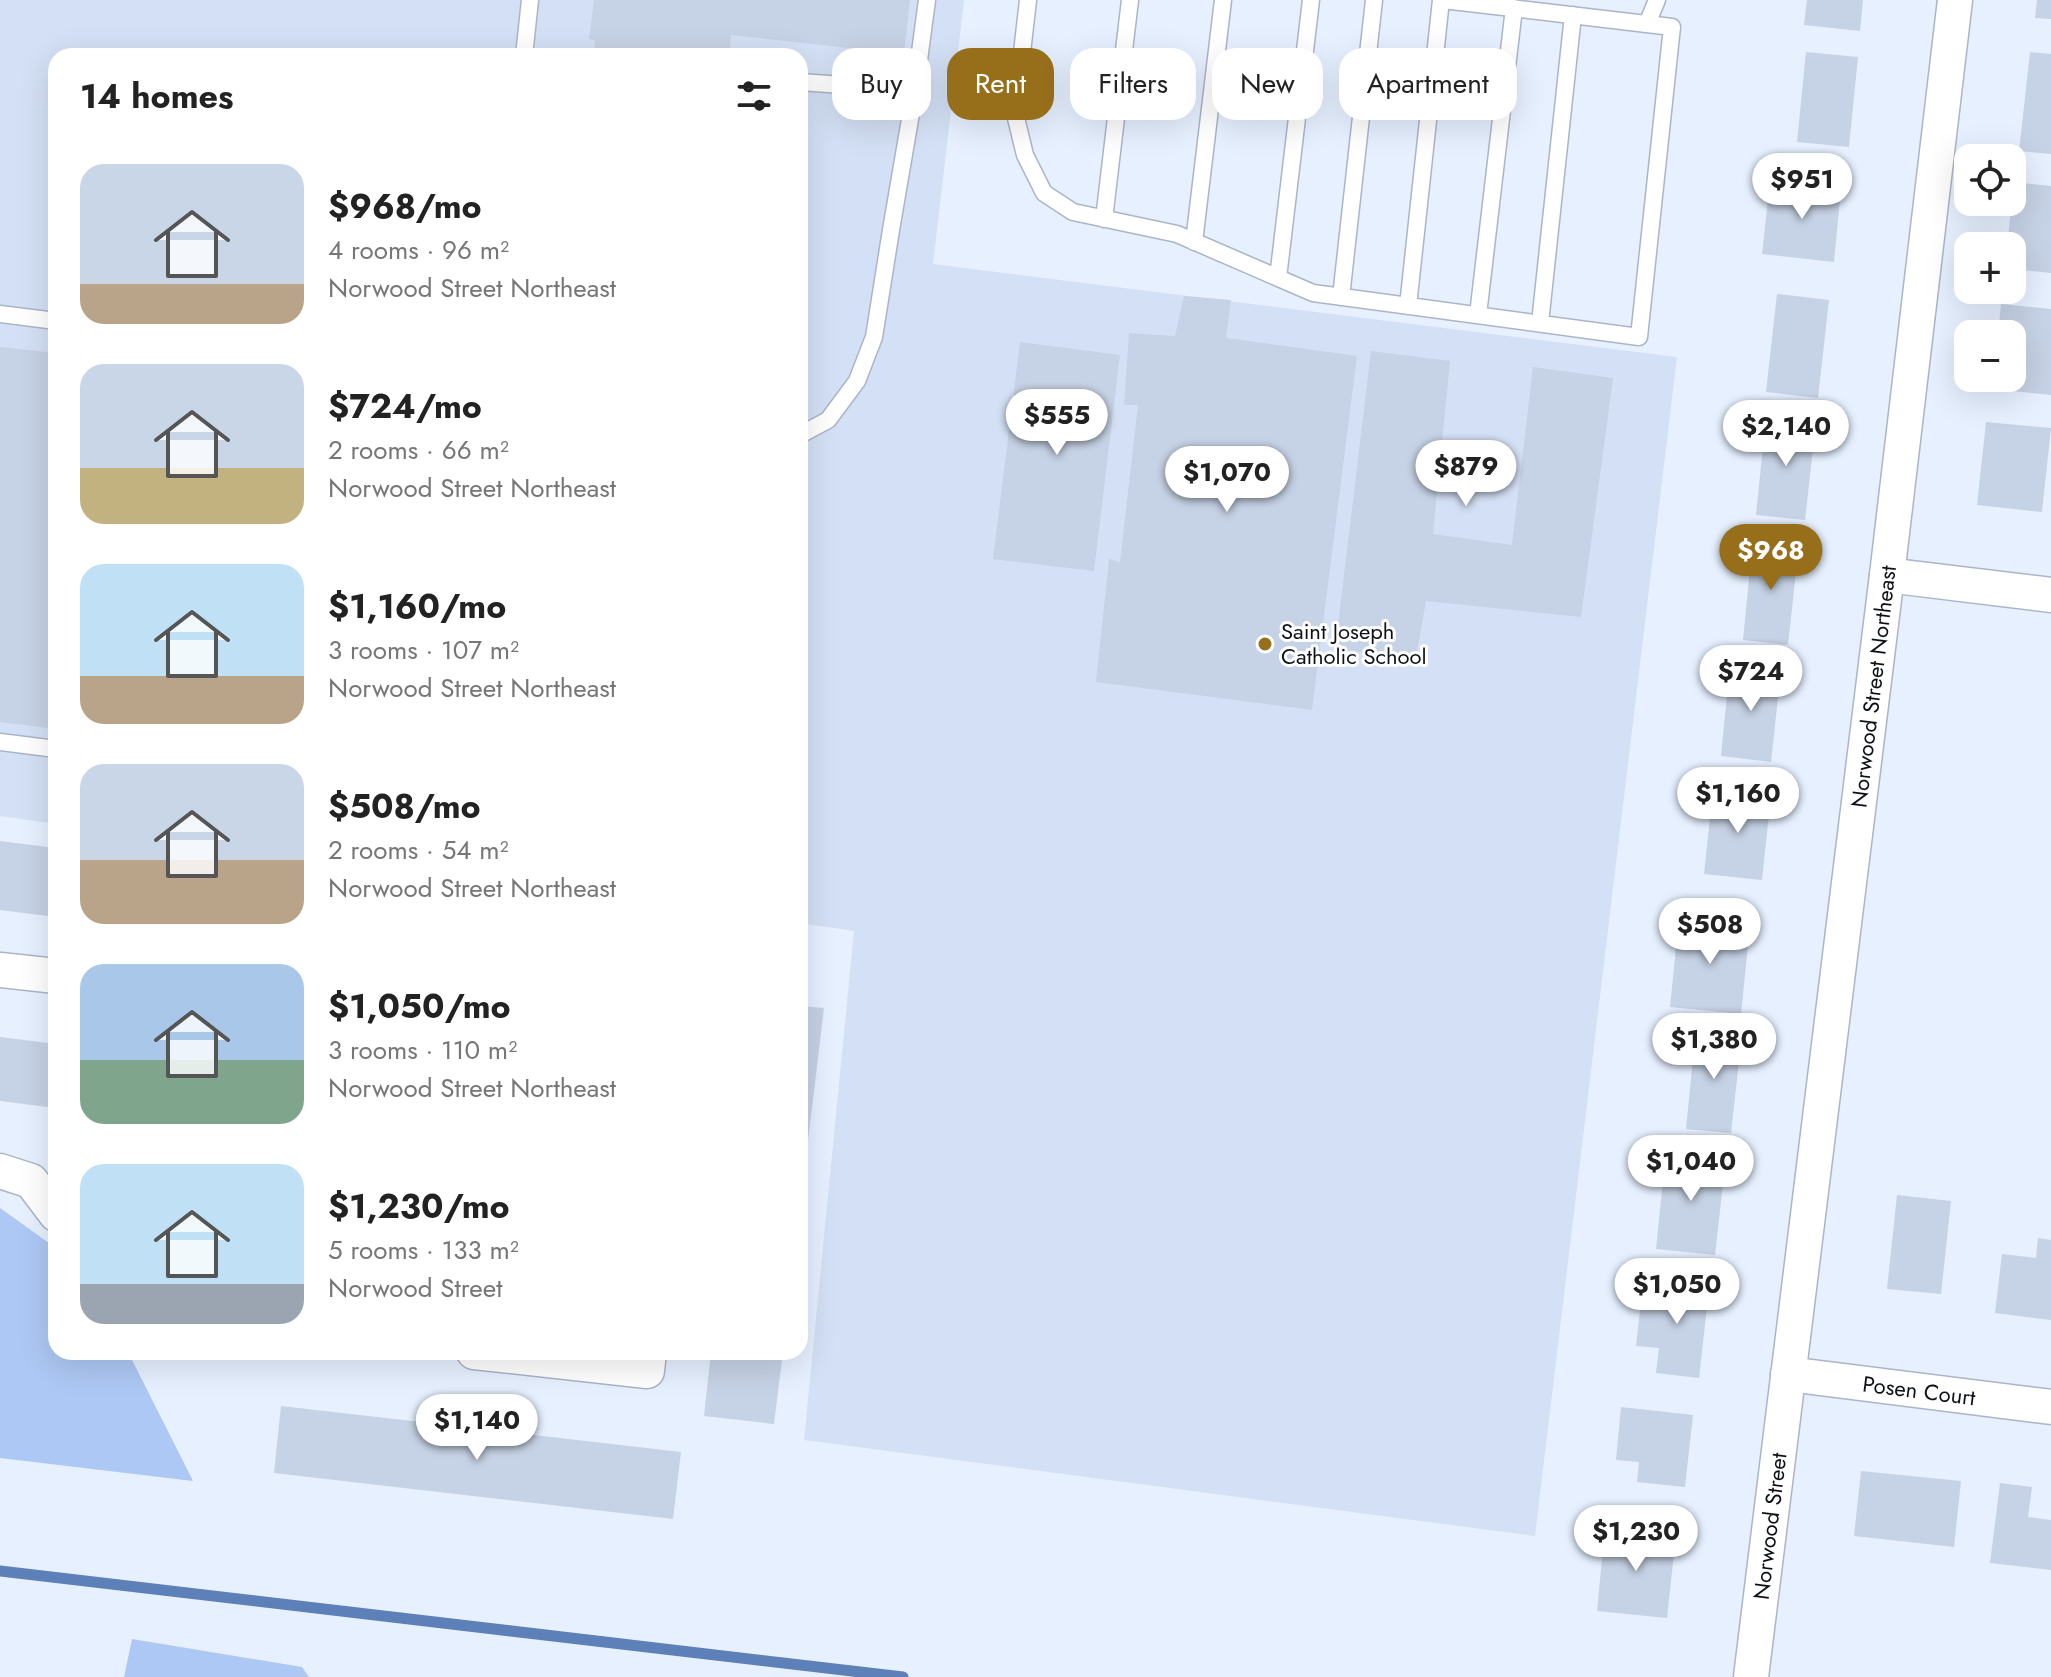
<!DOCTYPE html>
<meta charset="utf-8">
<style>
:root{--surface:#fff;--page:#f6f6f6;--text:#222;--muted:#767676;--accent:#976e19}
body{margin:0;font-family:Jost,sans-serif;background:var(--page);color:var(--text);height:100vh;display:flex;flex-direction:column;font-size:30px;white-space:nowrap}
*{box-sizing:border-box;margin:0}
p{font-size:26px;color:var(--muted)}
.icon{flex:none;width:44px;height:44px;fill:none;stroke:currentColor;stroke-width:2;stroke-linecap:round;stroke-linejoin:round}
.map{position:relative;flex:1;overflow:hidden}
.details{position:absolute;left:48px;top:48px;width:760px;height:1312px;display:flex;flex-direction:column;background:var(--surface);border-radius:24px;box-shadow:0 8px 32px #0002}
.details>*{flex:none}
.top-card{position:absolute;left:832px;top:48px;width:760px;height:72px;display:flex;gap:16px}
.buttons{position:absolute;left:1954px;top:144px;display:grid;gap:16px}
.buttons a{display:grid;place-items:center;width:72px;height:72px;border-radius:16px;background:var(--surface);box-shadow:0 8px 32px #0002;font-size:40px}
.price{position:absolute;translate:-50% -68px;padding:0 18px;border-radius:28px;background:#fff;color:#222;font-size:26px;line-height:52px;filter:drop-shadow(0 2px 4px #0008)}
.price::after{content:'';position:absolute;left:50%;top:48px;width:24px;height:18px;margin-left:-12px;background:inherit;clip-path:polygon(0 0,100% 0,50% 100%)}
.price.active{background:var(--accent);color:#fff}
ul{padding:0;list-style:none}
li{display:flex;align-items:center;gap:24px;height:200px;padding:0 32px}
li span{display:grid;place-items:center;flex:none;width:224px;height:160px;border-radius:24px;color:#555}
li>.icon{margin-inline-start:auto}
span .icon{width:96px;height:96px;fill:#fffc;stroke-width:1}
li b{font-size:34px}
h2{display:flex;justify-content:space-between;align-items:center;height:96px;padding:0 32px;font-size:34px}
.pill{padding:0 28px;border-radius:24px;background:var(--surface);box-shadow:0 8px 32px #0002;font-size:28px;line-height:72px}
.pill.active{background:var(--accent);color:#fff}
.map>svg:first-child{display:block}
.built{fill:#d4e0f5}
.green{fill:#adc8f4}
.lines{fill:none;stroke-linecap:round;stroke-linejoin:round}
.stream{stroke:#5d80b9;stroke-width:11}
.building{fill:#c6d2e5}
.service-casing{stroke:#aab5c7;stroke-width:19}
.minor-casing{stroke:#aab5c7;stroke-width:37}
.service{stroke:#fff;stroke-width:16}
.minor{stroke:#fff;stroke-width:34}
.poi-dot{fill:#976e19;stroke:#fff;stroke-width:3}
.labels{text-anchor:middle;stroke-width:6;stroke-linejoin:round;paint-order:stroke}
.poi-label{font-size:22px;fill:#0d1117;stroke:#fff;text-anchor:start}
.street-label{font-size:22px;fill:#0d1117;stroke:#fff}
</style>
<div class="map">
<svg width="2051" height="1677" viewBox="0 0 2051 1677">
<rect width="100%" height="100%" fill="#e6f0ff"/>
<!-- built -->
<path class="built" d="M0,0h964l-31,264 744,93 -142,1179 -731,-96 50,-509 -54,-8v-867h-744v768l-56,-8z"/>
<!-- green -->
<path class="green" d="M0,1208l56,40v104h72l65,129 -193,-23z
M132,1639l170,28 7,10h-185z"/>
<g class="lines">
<!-- stream -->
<path class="stream" d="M0,1571l903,106"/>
</g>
<!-- building -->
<path class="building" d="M594,0h316l-6,54 -173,-19 -2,21h-135l1,-16 -6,-1z
M1807,0h56l-3,31 -56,-6z
M2037,0h14v19l-16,-1z
M1806,52l52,5 -9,90 -52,-5z
M2030,52l21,2v100l-32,-3z
M1770,181l71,7 -7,74 -72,-8z
M2014,182l37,4v87l-39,-4v-23h-5z
M1777,294l52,6 -11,98 -52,-6z
M1184,296l47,4 -5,38 131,18 -45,354 -216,-28 13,-123 11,3 18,-157h-14l5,-72 46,3z
M2001,304l50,5v86l-59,-6 1,-11h19v-44h-14z
M1020,342l100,13 -26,216 -101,-12z
M0,347l56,6v376l-56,-7z
M1371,351l79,10 -17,173 79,11 21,-178 80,11 -32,239 -155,-16 -10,56 -81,-7z
M1766,417l50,5 -11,98 -49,-5z
M1986,422l65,6 -9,84 -65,-7z
M1753,539l46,5 -11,101 -45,-5z
M1730,664l51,6 -10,92 -50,-6z
M1713,790l58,6 -9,84 -58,-6z
M0,841l56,7v69l-56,-7z
M1679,917l71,8 -9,89 -71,-7z
M800,1006l24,2 -22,183 -2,-1z
M1696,1029l46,5 -11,99 -45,-4z
M0,1037l56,7v64l-56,-7z
M1666,1151l60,6 -11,98 -59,-6z
M1897,1195l54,6 -10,93 -54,-5z
M2038,1238l13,2v80l-56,-7 7,-59 34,4z
M1666,1276l44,4 -11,98 -43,-5 3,-25 -23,-2 5,-44 22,2z
M711,1352h72l-9,72 -70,-8z
M281,1406l400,46 -8,67 -399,-46z
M1621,1407l72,8 -8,72 -48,-5 2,-20 -23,-2z
M1861,1471l100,10 -7,66 -100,-11z
M2000,1483l32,4 -4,30 23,3v50l-61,-7z
M1605,1527l71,8 -9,83 -70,-7z"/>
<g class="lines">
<!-- service casing -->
<g class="service-casing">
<path id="service" d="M1028,0l-13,114 10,41 19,38 29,19 104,22 136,59 326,44 33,-310 -229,-27
M1647,24l10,-24
M524,56l6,-56
M800,82l115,8
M1104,219l26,-219
M1194,242l29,-242
M1278,278l33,-278
M1341,297l33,-297
M1408,306l33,-306
M0,314l56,7
M1478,315l36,-307
M1540,323l33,-308
M800,435l28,-15 29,-39 17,-44 17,-107 24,-140 12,-90
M0,742l56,7"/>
</g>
<!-- minor casing -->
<g class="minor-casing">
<g id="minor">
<path d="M1887,575l164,20"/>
<path d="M0,970l56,6"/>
<path d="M0,1171l31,10 25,33"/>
<path d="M474,1352l173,19 2,-19"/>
<path id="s1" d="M1788,1374l263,33"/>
<path id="s2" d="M1751,1677l136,-1102 68,-575"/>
</g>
</g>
<!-- service -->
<use href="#service" class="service"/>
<!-- minor -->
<use href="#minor" class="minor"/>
</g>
<!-- markers -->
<circle class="poi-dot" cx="1265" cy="644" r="8"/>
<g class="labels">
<!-- poi labels -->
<g class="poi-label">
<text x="1281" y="639">Saint Joseph<tspan x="1281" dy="25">Catholic School</tspan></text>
</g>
<!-- street labels -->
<g class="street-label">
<text dy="8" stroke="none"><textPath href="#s2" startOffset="998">Norwood Street Northeast</textPath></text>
<text dy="8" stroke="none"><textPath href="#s1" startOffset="132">Posen Court</textPath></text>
<text dy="8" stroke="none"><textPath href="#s2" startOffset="152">Norwood Street</textPath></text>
</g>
</g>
</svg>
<div class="buttons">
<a><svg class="icon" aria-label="locate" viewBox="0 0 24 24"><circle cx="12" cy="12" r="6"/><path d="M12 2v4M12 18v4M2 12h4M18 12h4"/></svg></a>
<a>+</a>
<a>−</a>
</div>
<b class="price" style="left:1802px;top:221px">$951</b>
<b class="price" style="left:1057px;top:457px">$555</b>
<b class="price" style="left:1786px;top:468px">$2,140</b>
<b class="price" style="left:1466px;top:508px">$879</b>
<b class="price" style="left:1227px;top:514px">$1,070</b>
<b class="price active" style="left:1771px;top:592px">$968</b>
<b class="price" style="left:1751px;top:713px">$724</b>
<b class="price" style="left:1738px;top:835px">$1,160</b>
<b class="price" style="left:1710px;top:966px">$508</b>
<b class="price" style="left:1714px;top:1081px">$1,380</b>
<b class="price" style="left:1691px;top:1203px">$1,040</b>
<b class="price" style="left:1677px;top:1326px">$1,050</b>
<b class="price" style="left:477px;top:1462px">$1,140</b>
<b class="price" style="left:1636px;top:1573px">$1,230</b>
<div class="top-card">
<a class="pill">Buy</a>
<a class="pill active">Rent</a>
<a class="pill">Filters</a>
<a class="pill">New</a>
<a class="pill">Apartment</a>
</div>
<section class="details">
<h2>14 homes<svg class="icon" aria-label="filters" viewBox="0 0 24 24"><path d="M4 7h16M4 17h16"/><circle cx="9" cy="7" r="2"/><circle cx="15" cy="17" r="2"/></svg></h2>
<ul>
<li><span style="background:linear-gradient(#c9d6e8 75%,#b9a48a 0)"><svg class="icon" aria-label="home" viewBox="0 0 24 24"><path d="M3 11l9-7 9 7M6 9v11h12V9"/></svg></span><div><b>$968/mo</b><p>4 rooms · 96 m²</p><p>Norwood Street Northeast</p></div></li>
<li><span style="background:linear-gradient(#c9d6e8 65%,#c2b280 0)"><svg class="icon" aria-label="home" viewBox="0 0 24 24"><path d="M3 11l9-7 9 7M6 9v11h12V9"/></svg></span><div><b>$724/mo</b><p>2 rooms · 66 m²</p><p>Norwood Street Northeast</p></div></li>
<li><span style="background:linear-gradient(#bfe0f5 70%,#b9a48a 0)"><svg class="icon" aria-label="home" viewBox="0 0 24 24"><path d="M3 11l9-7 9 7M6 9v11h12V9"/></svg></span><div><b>$1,160/mo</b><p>3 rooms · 107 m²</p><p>Norwood Street Northeast</p></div></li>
<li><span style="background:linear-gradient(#c9d6e8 60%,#b9a48a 0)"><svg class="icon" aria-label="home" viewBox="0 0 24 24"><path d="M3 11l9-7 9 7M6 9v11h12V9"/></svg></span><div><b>$508/mo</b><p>2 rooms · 54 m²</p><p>Norwood Street Northeast</p></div></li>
<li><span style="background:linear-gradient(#a9c7e8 60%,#7fa58c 0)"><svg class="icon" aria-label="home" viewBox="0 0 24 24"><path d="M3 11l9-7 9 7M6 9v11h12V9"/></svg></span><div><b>$1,050/mo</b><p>3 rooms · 110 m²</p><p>Norwood Street Northeast</p></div></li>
<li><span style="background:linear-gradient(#bfe0f5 75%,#9aa5b1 0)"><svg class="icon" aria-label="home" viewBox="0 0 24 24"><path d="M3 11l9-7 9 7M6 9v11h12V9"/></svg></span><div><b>$1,230/mo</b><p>5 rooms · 133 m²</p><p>Norwood Street</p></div></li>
</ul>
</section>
</div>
